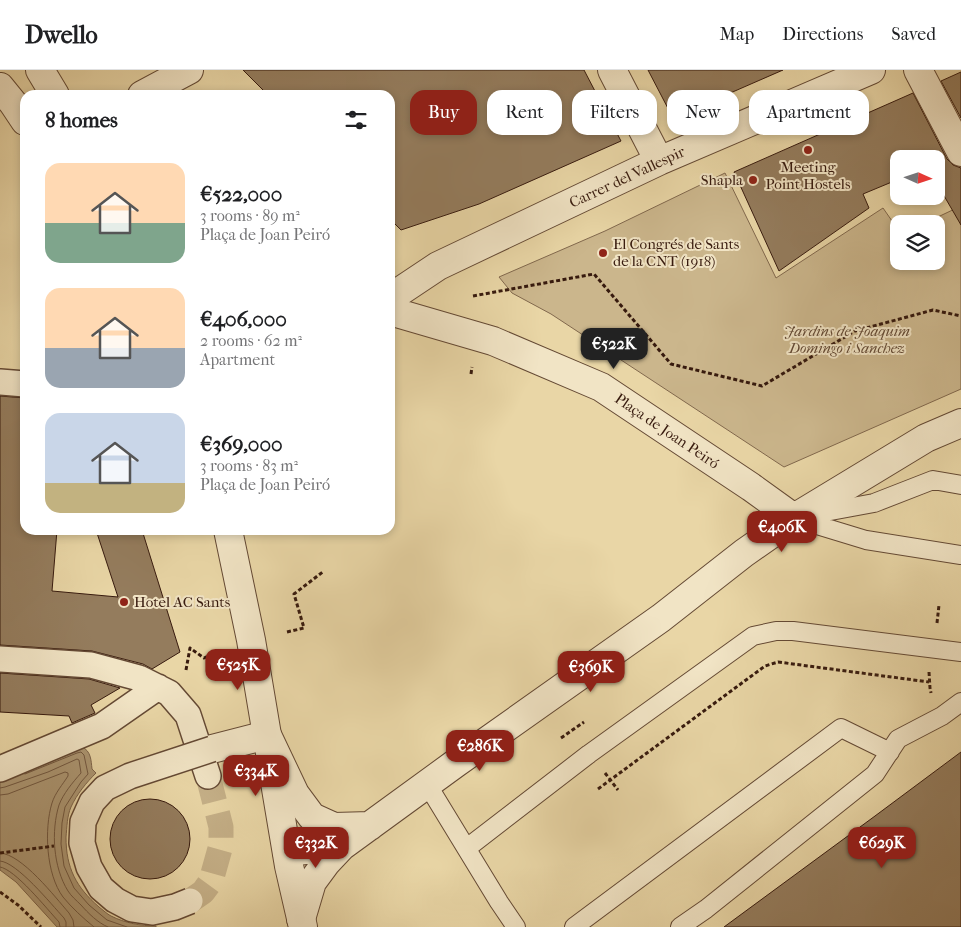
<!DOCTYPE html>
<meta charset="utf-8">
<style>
:root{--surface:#fff;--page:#f6f6f6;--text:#202124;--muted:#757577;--line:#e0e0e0;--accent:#8f2418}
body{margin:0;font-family:"IM FELL French Canon",serif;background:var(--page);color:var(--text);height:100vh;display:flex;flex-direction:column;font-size:19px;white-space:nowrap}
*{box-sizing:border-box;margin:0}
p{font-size:16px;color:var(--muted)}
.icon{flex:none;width:28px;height:28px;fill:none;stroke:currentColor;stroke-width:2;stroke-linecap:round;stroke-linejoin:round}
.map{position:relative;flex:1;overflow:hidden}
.details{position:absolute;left:20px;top:20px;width:375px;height:445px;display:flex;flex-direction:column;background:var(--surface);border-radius:15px;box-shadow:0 2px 8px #0003}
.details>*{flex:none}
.banner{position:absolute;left:410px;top:20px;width:475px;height:45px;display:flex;gap:10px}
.needle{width:32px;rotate:93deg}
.controls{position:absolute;left:890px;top:80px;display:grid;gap:10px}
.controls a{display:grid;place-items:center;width:55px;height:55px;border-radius:10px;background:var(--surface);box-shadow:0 2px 8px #0003;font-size:25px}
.price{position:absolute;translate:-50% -42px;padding:0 11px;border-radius:10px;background:var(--accent);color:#fff;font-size:16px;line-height:32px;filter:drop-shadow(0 1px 2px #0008)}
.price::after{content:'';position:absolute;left:50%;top:30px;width:15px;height:11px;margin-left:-8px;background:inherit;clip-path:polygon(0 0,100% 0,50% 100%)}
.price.current{background:#222;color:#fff}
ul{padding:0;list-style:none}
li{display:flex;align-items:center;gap:15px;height:125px;padding:0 25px}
li span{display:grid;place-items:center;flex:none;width:140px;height:100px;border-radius:15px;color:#555}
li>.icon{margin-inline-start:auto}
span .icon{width:60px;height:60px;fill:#fffc;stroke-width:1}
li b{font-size:21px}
h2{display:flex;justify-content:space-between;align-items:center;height:60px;padding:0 25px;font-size:21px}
.chip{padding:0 18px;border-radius:15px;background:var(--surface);box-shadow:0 2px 8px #0003;font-size:18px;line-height:45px}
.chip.current{background:var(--accent);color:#fff}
header{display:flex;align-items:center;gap:30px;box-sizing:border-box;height:70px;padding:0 25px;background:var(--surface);border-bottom:1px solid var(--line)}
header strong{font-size:24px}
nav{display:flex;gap:28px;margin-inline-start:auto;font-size:18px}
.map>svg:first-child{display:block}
.green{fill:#cbb68c;stroke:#81684d}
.water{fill:#ac9672;stroke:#7d644a}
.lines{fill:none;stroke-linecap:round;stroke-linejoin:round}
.shore{stroke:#725840;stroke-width:1}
.building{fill:#947c5d;stroke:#371a0e}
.pedestrian-tunnel{stroke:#c5b088;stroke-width:25;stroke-dasharray:25 12;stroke-linecap:butt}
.service-casing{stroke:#644934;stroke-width:20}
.pedestrian-casing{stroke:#644934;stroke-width:28}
.minor-casing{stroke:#644934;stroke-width:30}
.tertiary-casing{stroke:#644934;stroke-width:30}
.path{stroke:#371a0e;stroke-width:3;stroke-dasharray:4 2.5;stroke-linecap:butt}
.service{stroke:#f1e4c5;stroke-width:18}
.pedestrian{stroke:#f1e4c5;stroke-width:25}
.minor{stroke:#f1e4c5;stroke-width:28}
.tertiary{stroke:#f1e4c5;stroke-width:28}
.pedestrian-bridge-casing{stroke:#644934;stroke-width:28;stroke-linecap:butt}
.pedestrian-bridge{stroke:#f1e4c5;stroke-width:25}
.poi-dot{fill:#8f2418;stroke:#f1e4c5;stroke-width:2}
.labels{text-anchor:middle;stroke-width:4;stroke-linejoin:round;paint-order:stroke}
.poi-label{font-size:15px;fill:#371a0e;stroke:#f1e4c5;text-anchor:start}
.street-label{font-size:15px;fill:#371a0e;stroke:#f1e4c5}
.park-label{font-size:15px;font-style:italic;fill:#634934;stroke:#f1e4c5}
</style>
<header>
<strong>Dwello</strong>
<nav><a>Map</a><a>Directions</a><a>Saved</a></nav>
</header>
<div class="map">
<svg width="961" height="857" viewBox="0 0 961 857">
<rect width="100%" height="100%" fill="#e9d6a6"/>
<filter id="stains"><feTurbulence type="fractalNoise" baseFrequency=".004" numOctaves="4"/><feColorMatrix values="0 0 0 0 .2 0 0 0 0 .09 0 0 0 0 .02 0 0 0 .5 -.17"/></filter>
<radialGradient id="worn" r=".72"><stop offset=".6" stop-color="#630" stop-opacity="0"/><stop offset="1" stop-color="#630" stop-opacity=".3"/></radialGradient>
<!-- green -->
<path class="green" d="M725,103l51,105 107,-70 16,23v30h37v-37h-13l38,-18v183l-177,78 -233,-153 -39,-21 -13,-16 106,-46z"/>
<!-- water -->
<path class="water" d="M82,677c9,4 9,13 10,22l4,4c-10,10 -19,21 -25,34 -4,9 -4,20 -5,30 0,31 10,50 33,70 4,3 8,7 12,9 14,7 30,10 45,10v1h-99l-41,-45 -16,-12v-93z"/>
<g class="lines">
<!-- shore -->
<path class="shore" d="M25,704l52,-21 4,-1 3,3 4,19 -7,8 -16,25 -3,16 -1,21 3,22 10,22 15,17 18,15 20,7
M0,718l5,-1 43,-15 29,-13 2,1 2,13c-8,9 -18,21 -22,32 -8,26 -6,62 9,86 3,5 9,10 13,14 7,8 17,18 27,22
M0,725l8,-1 57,-22 3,1v3c-5,8 -13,17 -16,27 -8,26 -6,71 11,94 9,11 20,21 31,30
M0,783c22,1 55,44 69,60l4,7 1,7
M0,791c17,1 51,43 64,57l2,4v5
M0,797c15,2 47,42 59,55l1,5"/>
</g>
<!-- building -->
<path class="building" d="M243,0h341l37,71 -142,63 -78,26 -11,-11v-124h-122z
M648,0h135l-110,48z
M961,2v46l-20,-37z
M913,23l34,66 6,6 8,3v57l-25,-43v-23h-37v20l-36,15 6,14 -90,63 -45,-99z
M0,326l25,2v132h32l-5,61 66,6 -22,-67h46l38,122 -28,17 -9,-5 -51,-13 -92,-6z
M0,603l89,6 31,9 -29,17 4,8 -23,10 -3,-7 -69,-4z
M961,682v175h-237l151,-111z
M110 769a40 40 0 1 1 80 0a40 40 0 1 1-80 0Z"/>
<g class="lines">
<!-- pedestrian-tunnel -->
<path class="pedestrian-tunnel" d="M190,831l13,-9 8,-11 10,-36v-18l-13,-51"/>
<!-- service casing -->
<g class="service-casing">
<path id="service" d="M809,445l65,-12 59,-23 28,5
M797,449l69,21 95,15
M427,714l72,118 17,25
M467,778l122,-94 164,-118 23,-5h17l168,21
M574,857l267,-199 49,24
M680,857l26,-18 169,-135 23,-35 44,-23 19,-14"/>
</g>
<!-- pedestrian casing -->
<g class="pedestrian-casing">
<path id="pedestrian" d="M0,312l25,2
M0,589l91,6 48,13 30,15 19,22 20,61
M0,699l102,-43 56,-39"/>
</g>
<!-- minor casing -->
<g class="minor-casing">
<path id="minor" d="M612,0l47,91
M918,0l43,82
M142,25l47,-25
M390,228l48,-32 221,-105 212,-91
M390,241l103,30 108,46 150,100 43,31
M212,679l55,-14 28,59 17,23 22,10 36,-1
M287,782l55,-6
M301,849l11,-37 14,-19 16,-17 114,-83 205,-145 83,-65 50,-35 132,-80 35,-15"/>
</g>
<!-- tertiary casing -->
<g class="tertiary-casing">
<path id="tertiary" d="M40,0l15,25
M0,17l13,16 12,18
M228,460l23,110 38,226 14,61"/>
</g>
<!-- path -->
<path class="path" d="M473,226l121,-22 77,90 91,22 93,-55 78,-21 28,6
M471,304l1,-7
M937,553l2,-18
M287,562l17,-4 -10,-34 30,-23
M186,600l4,-22 14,10 17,-8
M929,602l1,16 1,5
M561,668l23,-16
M605,703l13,17
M598,719l167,-123 13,-4 151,20
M0,783l54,-7
M0,822l18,13 23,22"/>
<!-- service -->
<use href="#service" class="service"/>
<!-- pedestrian -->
<use href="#pedestrian" class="pedestrian"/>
<!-- minor -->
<use href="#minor" class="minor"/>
<!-- tertiary -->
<use href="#tertiary" class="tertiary"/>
<!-- pedestrian-bridge casing -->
<g class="pedestrian-bridge-casing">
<path id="pedestrian-bridge" d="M190,831l-15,6 -23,5 -20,-3 -17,-9 -14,-12 -12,-21 -7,-24 1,-21 9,-20 13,-14 25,-12 82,-27"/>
</g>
<!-- pedestrian-bridge -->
<use href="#pedestrian-bridge" class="pedestrian-bridge"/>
</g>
<!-- markers -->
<g class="poi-dot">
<circle cx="808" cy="80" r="5"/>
<circle cx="753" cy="110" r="5"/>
<circle cx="603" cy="183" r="5"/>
<circle cx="124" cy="532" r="5"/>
</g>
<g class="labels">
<!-- poi labels -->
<g class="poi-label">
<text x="808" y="102" text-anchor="middle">Meeting<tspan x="808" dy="17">Point Hostels</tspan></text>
<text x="743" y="115" text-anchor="end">Shapla</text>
<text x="613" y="179">El Congrés de Sants<tspan x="613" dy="17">de la CNT (1918)</tspan></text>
<text x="134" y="537">Hotel AC Sants</text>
</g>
<!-- street labels -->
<g class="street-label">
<text transform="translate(627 107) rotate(-25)" y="5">Carrer del Vallespir</text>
<text transform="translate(667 361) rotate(34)" y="5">Plaça de Joan Peiró</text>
</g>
<!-- park labels -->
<g class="park-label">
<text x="847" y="266">Jardins de Joaquim<tspan x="847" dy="17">Domingo i Sanchez</tspan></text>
</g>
</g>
<rect width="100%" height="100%" filter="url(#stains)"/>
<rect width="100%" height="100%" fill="url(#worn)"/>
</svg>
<div class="controls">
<a><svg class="needle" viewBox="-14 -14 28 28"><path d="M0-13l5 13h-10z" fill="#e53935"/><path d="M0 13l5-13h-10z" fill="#757577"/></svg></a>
<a><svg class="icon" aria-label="layers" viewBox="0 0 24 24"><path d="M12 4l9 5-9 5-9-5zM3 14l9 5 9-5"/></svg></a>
</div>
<b class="price current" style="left:614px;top:300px">€522K</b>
<b class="price" style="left:782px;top:483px">€406K</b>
<b class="price" style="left:238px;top:621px">€525K</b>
<b class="price" style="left:591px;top:623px">€369K</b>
<b class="price" style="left:480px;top:702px">€286K</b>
<b class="price" style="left:256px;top:727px">€334K</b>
<b class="price" style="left:316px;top:799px">€332K</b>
<b class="price" style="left:882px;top:799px">€629K</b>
<div class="banner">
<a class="chip current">Buy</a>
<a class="chip">Rent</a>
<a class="chip">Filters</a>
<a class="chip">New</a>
<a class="chip">Apartment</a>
</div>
<section class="details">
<h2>8 homes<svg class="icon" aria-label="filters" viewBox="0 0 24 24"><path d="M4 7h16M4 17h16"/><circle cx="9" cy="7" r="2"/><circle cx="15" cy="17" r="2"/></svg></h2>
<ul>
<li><span style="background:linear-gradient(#ffd9b3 60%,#7fa58c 0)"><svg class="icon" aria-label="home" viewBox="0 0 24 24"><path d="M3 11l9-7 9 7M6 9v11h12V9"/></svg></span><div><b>€522,000</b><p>3 rooms · 89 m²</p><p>Plaça de Joan Peiró</p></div></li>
<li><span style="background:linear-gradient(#ffd9b3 60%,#9aa5b1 0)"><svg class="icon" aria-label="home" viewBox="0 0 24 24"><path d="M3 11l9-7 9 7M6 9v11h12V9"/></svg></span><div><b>€406,000</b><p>2 rooms · 62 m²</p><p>Apartment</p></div></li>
<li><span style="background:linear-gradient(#c9d6e8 70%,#c2b280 0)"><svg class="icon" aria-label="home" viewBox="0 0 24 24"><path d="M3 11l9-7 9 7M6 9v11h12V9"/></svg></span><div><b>€369,000</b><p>3 rooms · 83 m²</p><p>Plaça de Joan Peiró</p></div></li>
</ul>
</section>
</div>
